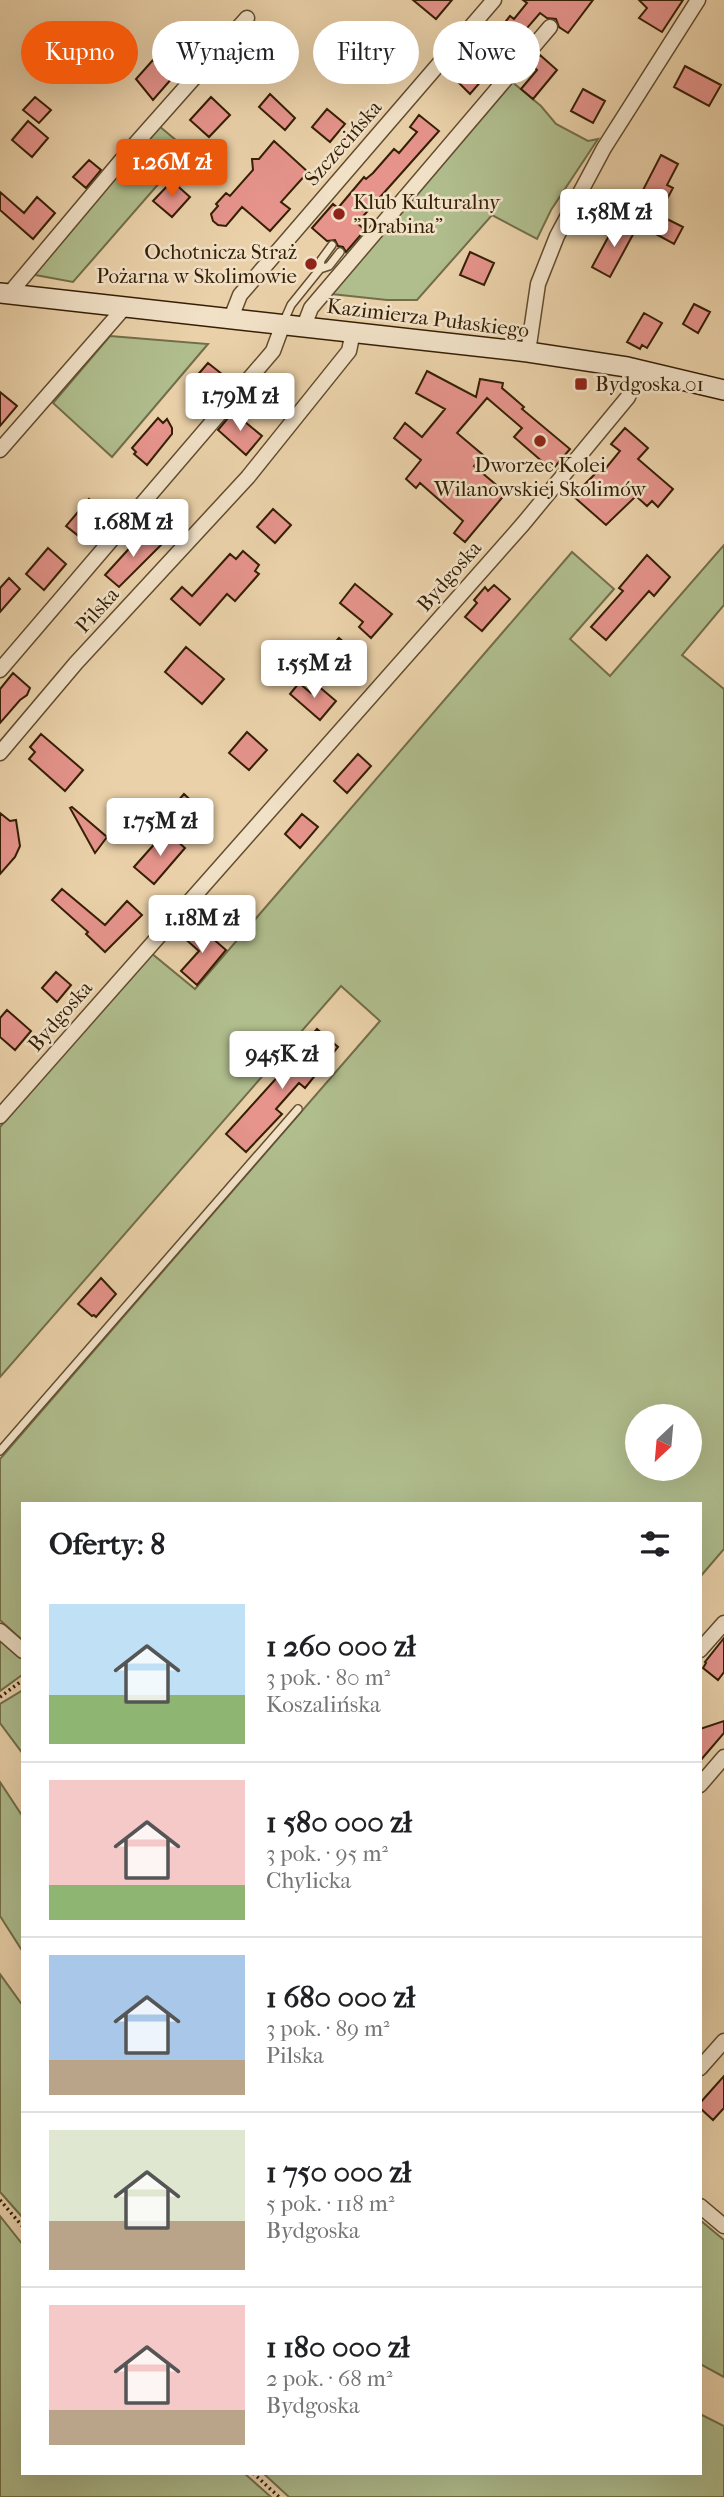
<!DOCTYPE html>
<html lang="pl">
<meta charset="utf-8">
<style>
:root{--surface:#fff;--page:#f6f6f6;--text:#202124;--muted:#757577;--line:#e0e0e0;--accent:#ea580c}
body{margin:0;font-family:"IM FELL French Canon",serif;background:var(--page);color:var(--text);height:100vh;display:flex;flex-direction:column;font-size:26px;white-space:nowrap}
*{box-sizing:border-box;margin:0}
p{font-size:23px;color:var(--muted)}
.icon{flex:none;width:38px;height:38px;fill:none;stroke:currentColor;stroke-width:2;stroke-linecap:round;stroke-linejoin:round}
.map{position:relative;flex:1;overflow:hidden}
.drawer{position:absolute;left:21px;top:1502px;width:681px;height:973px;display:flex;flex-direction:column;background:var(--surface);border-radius:0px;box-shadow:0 7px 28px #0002}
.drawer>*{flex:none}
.top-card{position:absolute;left:21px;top:21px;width:682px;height:63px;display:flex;gap:14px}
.needle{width:46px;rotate:206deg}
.controls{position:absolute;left:625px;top:1404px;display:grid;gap:14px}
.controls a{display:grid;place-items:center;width:77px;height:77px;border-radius:50%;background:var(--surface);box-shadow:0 7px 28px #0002;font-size:35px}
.price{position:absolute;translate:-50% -60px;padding:0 16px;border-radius:7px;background:#fff;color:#222;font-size:23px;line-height:46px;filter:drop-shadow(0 2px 4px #0008)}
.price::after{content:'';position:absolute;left:50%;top:42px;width:21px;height:16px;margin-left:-10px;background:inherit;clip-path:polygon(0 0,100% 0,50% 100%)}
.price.selected{background:var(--accent);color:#fff}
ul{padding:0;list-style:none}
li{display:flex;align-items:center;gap:21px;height:175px;padding:0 28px}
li+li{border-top:2px solid var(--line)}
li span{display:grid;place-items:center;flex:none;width:196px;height:140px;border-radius:0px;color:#555}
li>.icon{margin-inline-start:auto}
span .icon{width:84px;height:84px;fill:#fffc;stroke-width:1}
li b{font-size:30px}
h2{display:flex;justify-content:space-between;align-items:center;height:84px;padding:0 28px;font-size:30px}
.pill{padding:0 24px;border-radius:32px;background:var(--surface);box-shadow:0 7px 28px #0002;font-size:24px;line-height:63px}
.pill.selected{background:var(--accent);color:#fff}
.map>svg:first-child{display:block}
.green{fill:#b0bd8d;stroke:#726e49;stroke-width:2;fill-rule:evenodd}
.building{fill:#e6948c;stroke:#351f05;stroke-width:2}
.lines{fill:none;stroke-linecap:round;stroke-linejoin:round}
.service-casing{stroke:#624c2e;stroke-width:10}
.minor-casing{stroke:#624c2e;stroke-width:17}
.secondary-casing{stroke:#351f05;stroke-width:22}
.path{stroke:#351f05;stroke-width:3.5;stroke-dasharray:2 3.5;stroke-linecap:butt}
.service{stroke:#f1e1c7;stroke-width:7}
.minor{stroke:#f1e1c7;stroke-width:14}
.secondary{stroke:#f1e1c7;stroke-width:19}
.poi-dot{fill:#8f2418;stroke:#f1e1c7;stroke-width:2.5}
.labels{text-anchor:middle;stroke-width:5;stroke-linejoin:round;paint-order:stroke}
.street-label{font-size:21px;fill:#351f05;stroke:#f1e1c7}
.poi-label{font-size:21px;fill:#351f05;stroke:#f1e1c7;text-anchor:start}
</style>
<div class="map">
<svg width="724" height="2497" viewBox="0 0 724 2497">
<rect width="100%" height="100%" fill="#ead1a9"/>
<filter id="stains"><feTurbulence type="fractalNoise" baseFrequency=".00286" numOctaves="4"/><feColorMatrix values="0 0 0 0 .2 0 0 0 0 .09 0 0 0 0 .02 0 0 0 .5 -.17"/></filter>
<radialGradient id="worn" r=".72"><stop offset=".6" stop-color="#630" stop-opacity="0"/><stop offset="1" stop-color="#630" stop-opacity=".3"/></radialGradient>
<!-- green -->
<path class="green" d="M511,81l30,25 15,18 32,17 10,-2 -47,71 -14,29 -45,-24 -75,85h-30l-56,-6z
M159,126l29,24 -115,132 -43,-8z
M110,336l98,8 -96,113 -59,-54z
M724,545v60l-42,50 42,34v860l-24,28v-74h-677v138l-23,-21v-161l380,-438 -39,-35 -341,391v-250l151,-174 44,36 377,-437 42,37 -44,50 40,37zM637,1416h53v52h-53z
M0,1640l23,19 -1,16 -22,16z
M23,1690v64l-23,-31v-19z
M0,1782l23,35v135l-23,-36z
M0,1974l23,32v212l-23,-26z
M0,2216l23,29v228h221l27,24h-271z
M700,2220l24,20v137l-24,-13z
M700,2414l24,12v71h-435l-26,-24h437z"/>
<!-- building -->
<path class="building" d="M413,0h39l-16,19z
M523,0h70l-25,33 -9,-6 -3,-8 -9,-1 -7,-5 -70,81 -15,-15 18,-19 2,1 35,-45 4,3 13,-16z
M639,0h44l-21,32 -23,-14 8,-10z
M255,27l33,27 -14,17 -33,-27z
M66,37l11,8 3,-4 17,15 -18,21 -9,-9 -5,5 -17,-15z
M384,43l18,15 -20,23 -17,-14z
M540,55l17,15 -24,29 -12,-10 16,-19 -6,-6z
M167,58l13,11 -27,31 -17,-21 17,-19 7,6z
M685,66l36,19 -12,21 -35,-19z
M583,89l22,12 -12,22 -22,-12z
M270,94l25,24 -10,12 -26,-23z
M35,97l16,13 -12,13 -16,-13z
M211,97l19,18 -21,22 -19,-17z
M327,109l18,15 -15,18 -18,-15z
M419,115l20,16 -82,92 8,7 -19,22 -3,-5 -5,-1 -3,-6 -8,1 -15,-13 21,-24 5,4 26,-31 2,2 7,-6 21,-24 5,4 18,-21 -7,-5z
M28,121l20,17 -16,19 -20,-17z
M274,141l34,31 -27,30 9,7 -20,22 -28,-24 -16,19 -8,-1 -5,-4 -2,-7 7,-8 -2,-2 10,-11 4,3 23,-26 -1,-11h7z
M661,155l17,9 -11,21 6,3 -7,13 -23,-11z
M89,160l12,10 -15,18 -13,-11z
M172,181l18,16 -18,20 -19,-16z
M0,192l24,21 13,-16 18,16 -22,26 -33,-29z
M663,217l20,10 -9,17 -20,-11z
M621,222l15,7 -26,48 -18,-10 20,-37 3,2z
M470,252l24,11 -10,22 -24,-10z
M694,304l16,8 -12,21 -15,-9z
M644,313l18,10 -15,25 -5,-3 -2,4 -13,-7z
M208,363l19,15 -14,15 -18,-15z
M427,371l49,26 4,-18 23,4 -1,5 22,19 -2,2 48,40 -18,21 -38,-33 8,-9 -35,-30 -30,35 26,22 -9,11 32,27 -41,49 -11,-9 9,-12 -43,-38 -4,5 -10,-9 15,-19 -27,-22 11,-15 17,14 23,-28 -29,-16z
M0,392l17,14 -17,20z
M233,412l29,24 -16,19 -28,-25z
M158,418l5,5 4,-4 5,9v6l-25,31 -13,-11 2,-2 -4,-4z
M625,428l23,20 -10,11 35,30 -15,18 -6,-6 -5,5 -11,-10 -30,29 -33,-29 26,-26 3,3 18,-22 -9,-7z
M89,499l18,16 -22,26 -19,-15z
M273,509l18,16 -16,18 -18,-16z
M146,530l15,15 -42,42 -14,-12z
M48,548l18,16 -22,26 -18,-16z
M243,551l16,14 -4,6 4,3 -24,27 -8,-7 -27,31 -29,-26 11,-12 10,9 38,-42 6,5z
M647,555l23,22 -16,19 -5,-5 -43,49 -15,-13 32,-36 -4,-3z
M9,578l11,11 -20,23v-24z
M355,584l37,30 -21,24 -12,-11 4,-5 -23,-19z
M494,585l16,14 -28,32 -17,-14 12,-14 -3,-3 11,-13 3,4z
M339,638l13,11 -13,15 -13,-11z
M186,647l38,32 -22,25 -37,-32z
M13,673l17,15 -3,7 -7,5 -20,23v-34z
M299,683l12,10 6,-8 19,16 -16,19 -30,-26z
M247,732l20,18 -18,20 -20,-17z
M41,734l42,36 -18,21 -36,-32 6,-7 -5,-5z
M358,754l13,12 -24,27 -13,-12z
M184,794l14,13 -6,6 1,7 -11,1 -12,-11z
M72,807l35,30 -12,16 -25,-45z
M0,813l10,8 6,-1 4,26 -5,11 -15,17z
M302,814l16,13 -18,21 -15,-14z
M166,831l19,17 -31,36 -20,-17z
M62,889l43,36 22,-24 15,14 -37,37 -19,-18 2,-2 -36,-32z
M192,927l8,7 3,-4 23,20 -29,35 -16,-14 18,-20 -16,-14z
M56,972l15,13 -14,17 -15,-14z
M7,1010l24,21 -16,19 -15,-13v-19z
M317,1029l21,18 -33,41 -6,-5 -23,26 6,5 -36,38 -20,-18 74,-82 -2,-1z
M101,1278l15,16 -20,23 -2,-2 -2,1 -14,-12z
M724,1638v34l-6,8 -15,-12 3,-5 -1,-1z
M724,1721v12l-24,28v-32z
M724,2076v32l-11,12 -13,-12v-5z"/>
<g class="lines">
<!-- service casing -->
<g class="service-casing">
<path id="service" d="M332,245l-11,15 -1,9 9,-3 11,-14
M283,323l8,-18 29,-36
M0,1451l298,-342"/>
</g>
<!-- minor casing -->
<g class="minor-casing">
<path id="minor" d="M9,294l121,-144 117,-132
M231,318l9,-23 254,-295
M304,326l7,-18 239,-281
M528,352l10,-68 19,-48 47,-88 94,-148
M0,450l124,-142
M0,670l273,-319 10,-27
M0,753l76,-90 172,-186 101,-126 4,-19
M0,1116l523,-592 105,-127 12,-27
M0,1631l23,20
M700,1650l24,-27
M700,1785l24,-28
M700,2068l24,-27
M700,2206l24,20"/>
</g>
<!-- secondary casing -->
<g class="secondary-casing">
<path id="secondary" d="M0,293l528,59 99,15 97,23"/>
</g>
<!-- path -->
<path class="path" d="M0,1697l23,-17
M0,2200l23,27
M253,2473l26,24"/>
<!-- service -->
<use href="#service" class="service"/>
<!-- minor -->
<use href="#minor" class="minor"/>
<!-- secondary -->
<use href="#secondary" class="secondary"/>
</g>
<!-- markers -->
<g class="poi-dot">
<circle cx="339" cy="214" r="7"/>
<circle cx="311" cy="264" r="7"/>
<rect x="574" y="377" width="14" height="14" rx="3.5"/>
<circle cx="540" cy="441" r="7"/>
</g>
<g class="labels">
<!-- street labels -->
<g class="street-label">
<text transform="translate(343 143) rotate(-49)" y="7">Szczecińska</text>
<text transform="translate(428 318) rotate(7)" y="7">Kazimierza Pułaskiego</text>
<text transform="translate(449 576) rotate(-49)" y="7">Bydgoska</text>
<text transform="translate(97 610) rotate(-48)" y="7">Pilska</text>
<text transform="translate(60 1016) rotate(-49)" y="7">Bydgoska</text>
</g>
<!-- poi labels -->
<g class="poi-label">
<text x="353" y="209">Klub Kulturalny<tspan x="353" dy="24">"Drabina"</tspan></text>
<text x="297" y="259" text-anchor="end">Ochotnicza Straż<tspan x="297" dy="24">Pożarna w Skolimowie</tspan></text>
<text x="595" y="391">Bydgoska 01</text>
<text x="540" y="472" text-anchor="middle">Dworzec Kolei<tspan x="540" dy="24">Wilanowskiej Skolimów</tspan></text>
</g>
</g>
<rect width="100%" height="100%" filter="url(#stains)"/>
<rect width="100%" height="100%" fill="url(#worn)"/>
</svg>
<div class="controls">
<a><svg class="needle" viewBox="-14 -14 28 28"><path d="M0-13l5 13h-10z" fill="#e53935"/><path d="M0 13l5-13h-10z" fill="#757577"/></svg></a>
</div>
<b class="price selected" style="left:172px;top:199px">1.26M zł</b>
<b class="price" style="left:614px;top:249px">1.58M zł</b>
<b class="price" style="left:240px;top:433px">1.79M zł</b>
<b class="price" style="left:133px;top:559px">1.68M zł</b>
<b class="price" style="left:314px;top:700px">1.55M zł</b>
<b class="price" style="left:160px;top:858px">1.75M zł</b>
<b class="price" style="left:202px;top:955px">1.18M zł</b>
<b class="price" style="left:282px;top:1091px">945K zł</b>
<div class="top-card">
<a class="pill selected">Kupno</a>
<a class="pill">Wynajem</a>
<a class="pill">Filtry</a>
<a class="pill">Nowe</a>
</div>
<section class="drawer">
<h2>Oferty: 8<svg class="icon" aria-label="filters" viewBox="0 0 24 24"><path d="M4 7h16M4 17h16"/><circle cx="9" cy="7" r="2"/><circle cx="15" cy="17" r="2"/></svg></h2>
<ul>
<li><span style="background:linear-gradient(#bfe0f5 65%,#8fb573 0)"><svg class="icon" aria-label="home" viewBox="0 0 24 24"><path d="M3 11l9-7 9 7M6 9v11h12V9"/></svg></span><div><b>1 260 000 zł</b><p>3 pok. · 80 m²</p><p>Koszalińska</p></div></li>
<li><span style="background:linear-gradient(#f6c9c9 75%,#8fb573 0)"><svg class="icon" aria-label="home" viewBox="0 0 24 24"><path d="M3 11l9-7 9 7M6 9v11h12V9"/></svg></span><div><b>1 580 000 zł</b><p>3 pok. · 95 m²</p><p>Chylicka</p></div></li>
<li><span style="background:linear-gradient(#a9c7e8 75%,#b9a48a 0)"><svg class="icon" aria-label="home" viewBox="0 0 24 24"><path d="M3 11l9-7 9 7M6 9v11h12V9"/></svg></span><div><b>1 680 000 zł</b><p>3 pok. · 89 m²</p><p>Pilska</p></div></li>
<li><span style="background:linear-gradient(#dfe7d0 65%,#b9a48a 0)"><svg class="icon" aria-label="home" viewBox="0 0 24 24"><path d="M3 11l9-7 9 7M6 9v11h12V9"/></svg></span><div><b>1 750 000 zł</b><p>5 pok. · 118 m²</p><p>Bydgoska</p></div></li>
<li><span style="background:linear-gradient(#f6c9c9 75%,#b9a48a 0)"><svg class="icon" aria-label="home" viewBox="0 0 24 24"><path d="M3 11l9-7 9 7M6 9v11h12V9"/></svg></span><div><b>1 180 000 zł</b><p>2 pok. · 68 m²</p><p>Bydgoska</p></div></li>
</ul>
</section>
</div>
